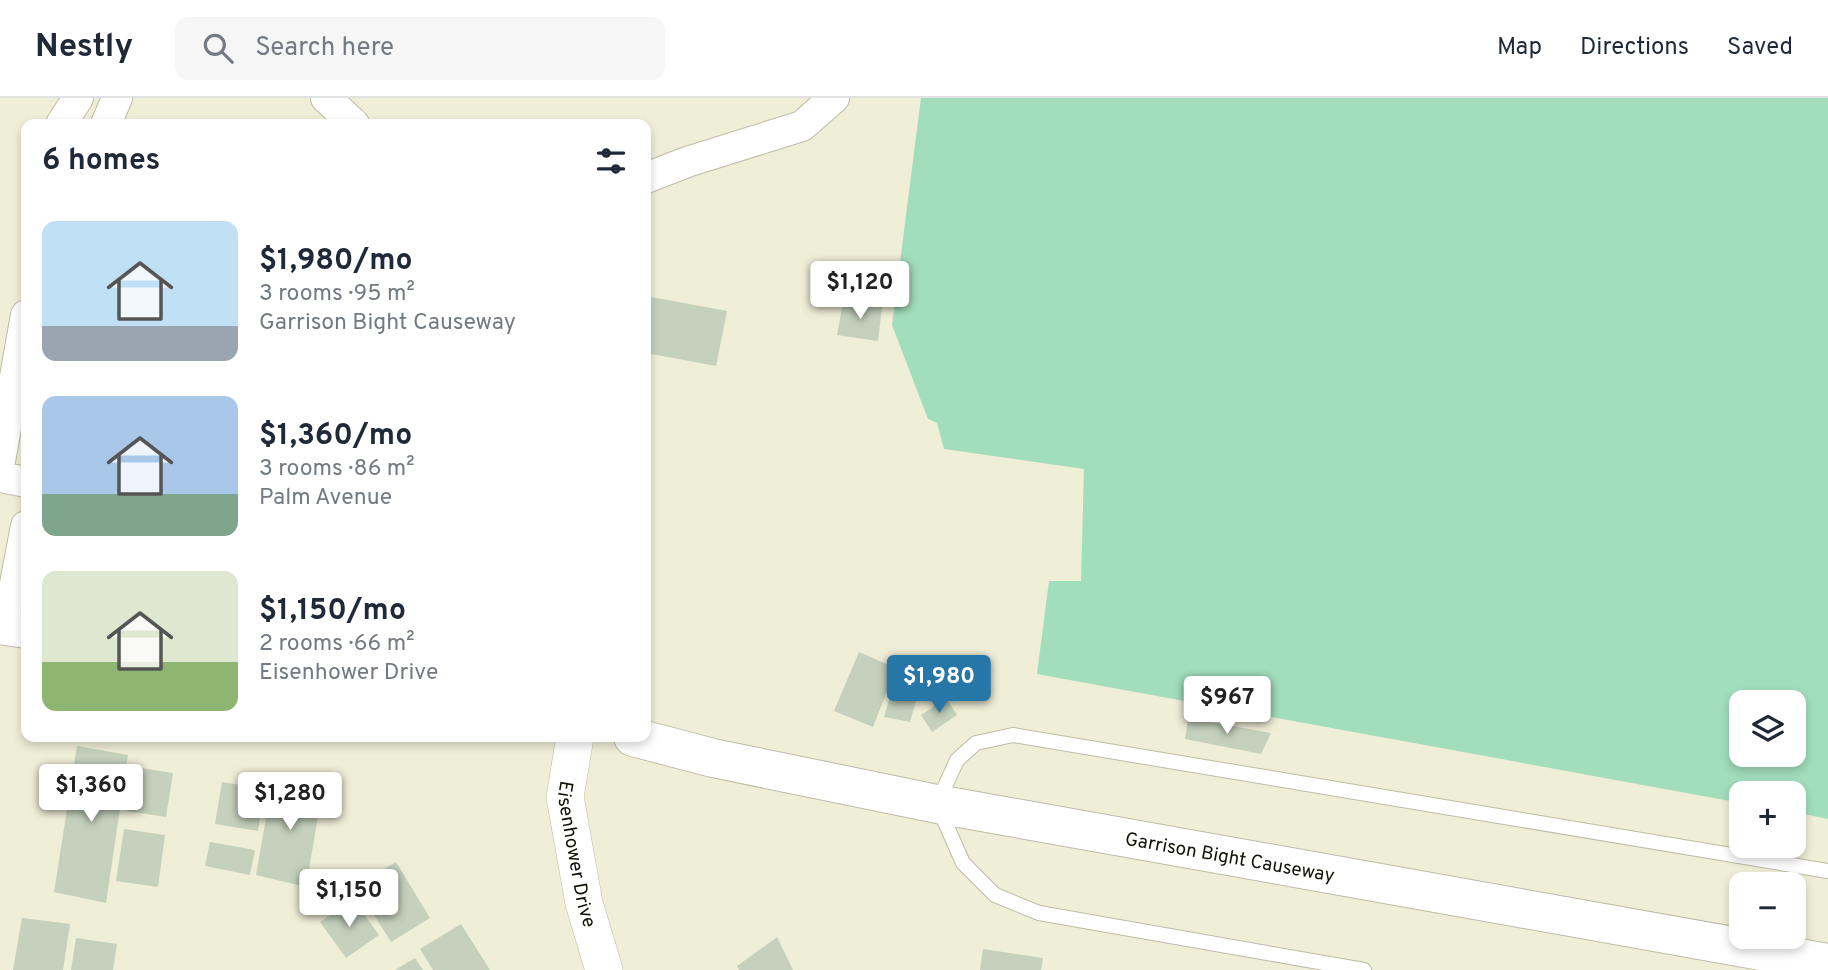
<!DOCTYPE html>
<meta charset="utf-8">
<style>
:root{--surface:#fff;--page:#f6f6f7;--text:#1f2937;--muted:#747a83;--line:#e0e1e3;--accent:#2776a8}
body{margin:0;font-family:Overpass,sans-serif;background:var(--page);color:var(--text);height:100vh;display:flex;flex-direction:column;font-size:26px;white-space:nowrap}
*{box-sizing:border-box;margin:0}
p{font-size:23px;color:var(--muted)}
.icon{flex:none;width:38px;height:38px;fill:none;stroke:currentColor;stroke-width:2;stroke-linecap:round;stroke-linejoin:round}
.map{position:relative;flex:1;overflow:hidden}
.sheet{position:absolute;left:21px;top:21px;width:630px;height:623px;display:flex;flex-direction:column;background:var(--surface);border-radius:14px;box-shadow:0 4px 10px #0003}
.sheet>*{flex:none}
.buttons{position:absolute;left:1729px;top:592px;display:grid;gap:14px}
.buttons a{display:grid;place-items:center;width:77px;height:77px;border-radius:14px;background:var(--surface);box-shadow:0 4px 10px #0003;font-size:35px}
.price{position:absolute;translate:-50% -60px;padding:0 16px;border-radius:7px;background:#fff;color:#222;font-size:23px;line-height:46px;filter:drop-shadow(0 2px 4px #0008)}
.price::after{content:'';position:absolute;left:50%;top:42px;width:21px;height:16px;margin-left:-10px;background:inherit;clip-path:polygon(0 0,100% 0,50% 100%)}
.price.current{background:var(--accent);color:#fff}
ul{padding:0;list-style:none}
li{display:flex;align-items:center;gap:21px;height:175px;padding:0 21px}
li span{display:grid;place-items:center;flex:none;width:196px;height:140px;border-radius:14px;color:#555}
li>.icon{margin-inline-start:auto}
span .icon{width:84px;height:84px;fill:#fffc;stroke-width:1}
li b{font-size:30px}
h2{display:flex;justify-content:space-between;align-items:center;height:84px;padding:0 21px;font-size:30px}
header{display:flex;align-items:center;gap:42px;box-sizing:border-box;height:98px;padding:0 35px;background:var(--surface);border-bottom:2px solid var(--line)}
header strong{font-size:33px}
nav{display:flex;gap:38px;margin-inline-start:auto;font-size:24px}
.search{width:490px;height:63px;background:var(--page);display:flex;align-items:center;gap:18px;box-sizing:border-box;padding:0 24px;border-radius:14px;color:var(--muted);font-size:26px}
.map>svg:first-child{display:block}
.water{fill:#a2ddbc;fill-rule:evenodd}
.building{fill:#c5d1bd}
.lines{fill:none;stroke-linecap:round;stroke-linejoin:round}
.service-casing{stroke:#bdbca6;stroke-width:16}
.minor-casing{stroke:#bdbca6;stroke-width:32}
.tertiary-casing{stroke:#bdbca6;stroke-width:38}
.primary-casing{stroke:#bdbca6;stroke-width:40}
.service{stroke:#fff;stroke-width:14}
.minor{stroke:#fff;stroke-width:30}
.tertiary{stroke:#fff;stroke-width:37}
.primary{stroke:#fff;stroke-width:38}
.labels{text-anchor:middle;stroke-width:5;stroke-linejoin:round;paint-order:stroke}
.street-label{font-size:19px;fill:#111109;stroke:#efeed7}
</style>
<header>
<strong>Nestly</strong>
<div class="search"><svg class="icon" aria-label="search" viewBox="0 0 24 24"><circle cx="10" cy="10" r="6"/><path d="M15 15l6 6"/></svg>Search here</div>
<nav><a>Map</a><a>Directions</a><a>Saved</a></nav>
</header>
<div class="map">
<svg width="1828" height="872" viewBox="0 0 1828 872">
<rect width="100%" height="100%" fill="#efeed7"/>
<!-- water -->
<path class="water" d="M921,0h907v721l-34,-7v-19h-53v10l-704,-129 12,-93h32l3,-112 -140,-20 -7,-26 -9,-4 -36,-94zM1741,604h53v52h-53z"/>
<!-- building -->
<path class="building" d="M646,198l81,15 -11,55 -70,-13z
M843,204l39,5 -4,34 -41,-6z
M859,554l37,16 -23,59 -39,-16z
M900,566l24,8 -14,50 -26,-5z
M946,600l11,17 -25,17 -11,-17z
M1188,620l83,15 -10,21 -76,-15z
M77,648l51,9 -22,148 -52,-11z
M134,669l39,6 -7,44 -39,-6z
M273,680l50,9 -17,100 -50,-12z
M222,684l43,7 -7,42 -43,-7z
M124,731l41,6 -7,52 -42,-6z
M210,744l45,8 -5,25 -45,-9z
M396,764l34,56 -39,24 -35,-56z
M353,801l26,36 -33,23 -26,-36z
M22,820l48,6 -7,46h-50z
M461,826l29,46h-57l-13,-21z
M777,839l16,33h-54l-2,-4z
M76,840l41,6 -4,26h-42z
M983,851l60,9 -2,12h-61z
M415,860l8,12h-28z"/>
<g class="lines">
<!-- service casing -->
<g class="service-casing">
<path id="service" d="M1364,872l-325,-57 -44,-18 -32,-32 -26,-59 20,-44 19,-17 37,-8 815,136"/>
</g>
<!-- minor casing -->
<g class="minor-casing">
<path id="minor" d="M326,0l28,26
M61,26l17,-26
M106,26l11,-26
M646,80l41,-16 115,-36 32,-28
M0,363l26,-146
M0,379l26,5
M0,518l14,-27 12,-63"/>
</g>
<!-- tertiary casing -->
<g class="tertiary-casing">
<g id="tertiary">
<path id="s1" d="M575,639l-10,60 19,106 20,67"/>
</g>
</g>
<!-- primary casing -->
<g class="primary-casing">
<g id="primary">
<path d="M0,527l26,4"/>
<path id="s2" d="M633,639l80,21 224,46 891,159"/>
</g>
</g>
<!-- service -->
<use href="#service" class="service"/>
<!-- minor -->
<use href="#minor" class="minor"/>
<!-- tertiary -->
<use href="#tertiary" class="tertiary"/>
<!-- primary -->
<use href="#primary" class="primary"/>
</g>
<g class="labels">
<!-- street labels -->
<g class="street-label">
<text dy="7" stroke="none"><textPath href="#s1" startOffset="119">Eisenhower Drive</textPath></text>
<text dy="7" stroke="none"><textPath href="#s2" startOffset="609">Garrison Bight Causeway</textPath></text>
</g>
</g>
</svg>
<div class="buttons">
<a><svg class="icon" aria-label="layers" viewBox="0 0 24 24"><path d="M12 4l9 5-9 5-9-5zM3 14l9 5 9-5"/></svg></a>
<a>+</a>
<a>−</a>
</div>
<b class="price" style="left:860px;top:223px">$1,120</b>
<b class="price current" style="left:939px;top:617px">$1,980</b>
<b class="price" style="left:1227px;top:638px">$967</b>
<b class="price" style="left:91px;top:726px">$1,360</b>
<b class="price" style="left:290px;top:734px">$1,280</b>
<b class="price" style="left:349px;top:831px">$1,150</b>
<section class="sheet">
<h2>6 homes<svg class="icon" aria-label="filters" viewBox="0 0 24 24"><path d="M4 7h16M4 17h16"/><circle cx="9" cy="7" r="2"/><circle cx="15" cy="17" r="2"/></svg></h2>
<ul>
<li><span style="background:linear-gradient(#bfe0f5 75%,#9aa5b1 0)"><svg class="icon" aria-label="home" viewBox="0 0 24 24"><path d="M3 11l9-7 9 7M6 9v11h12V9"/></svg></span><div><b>$1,980/mo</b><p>3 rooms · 95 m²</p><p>Garrison Bight Causeway</p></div></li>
<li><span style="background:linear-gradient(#a9c7e8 70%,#7fa58c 0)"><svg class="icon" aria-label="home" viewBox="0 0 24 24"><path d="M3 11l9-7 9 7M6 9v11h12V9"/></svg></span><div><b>$1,360/mo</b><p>3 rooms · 86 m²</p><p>Palm Avenue</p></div></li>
<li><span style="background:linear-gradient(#dfe7d0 65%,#8fb573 0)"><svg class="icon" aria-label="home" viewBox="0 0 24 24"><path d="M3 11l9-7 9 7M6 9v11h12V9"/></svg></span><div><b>$1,150/mo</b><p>2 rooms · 66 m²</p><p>Eisenhower Drive</p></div></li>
</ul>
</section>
</div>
